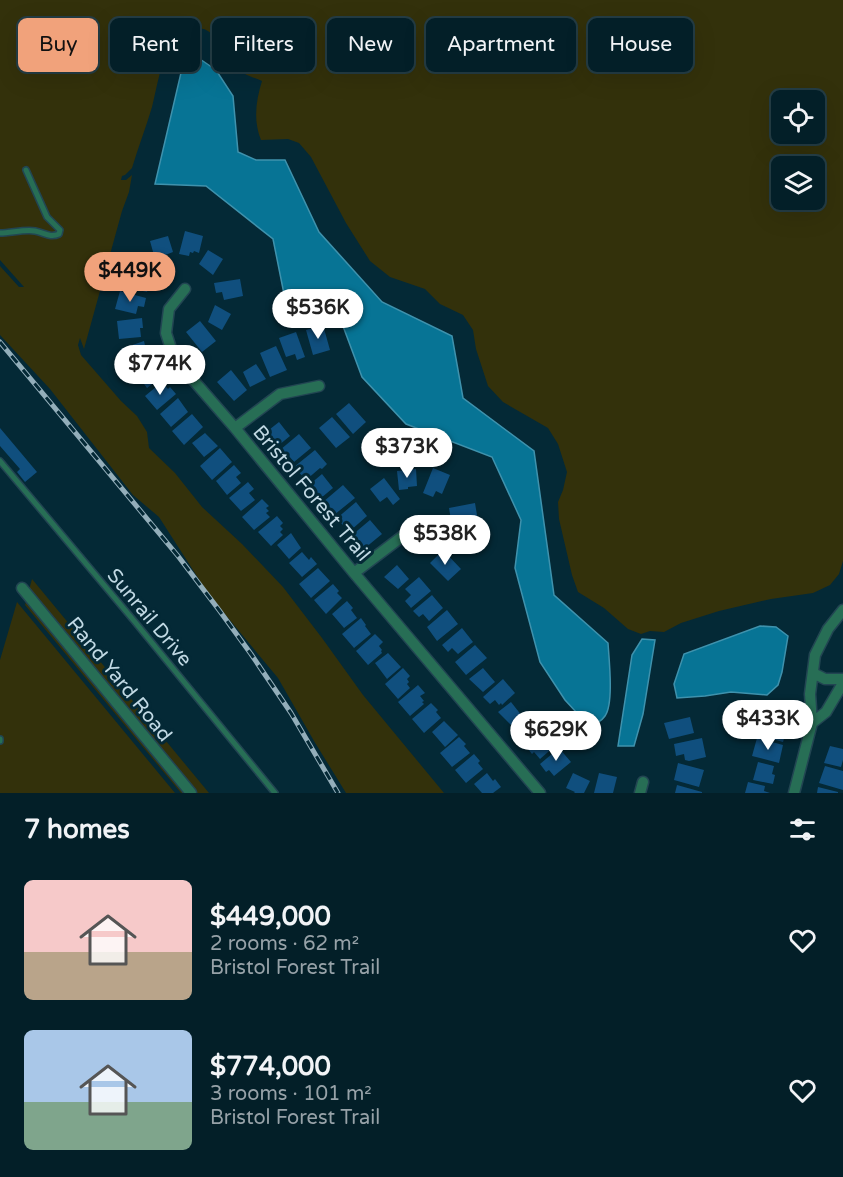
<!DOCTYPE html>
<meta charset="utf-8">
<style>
:root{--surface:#031f28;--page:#112c34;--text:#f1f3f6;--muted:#97a2a8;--line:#243d45;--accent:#f1a27b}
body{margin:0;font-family:"Varela Round",sans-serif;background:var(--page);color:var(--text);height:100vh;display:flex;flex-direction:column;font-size:22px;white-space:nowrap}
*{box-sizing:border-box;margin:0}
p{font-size:20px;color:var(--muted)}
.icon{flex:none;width:33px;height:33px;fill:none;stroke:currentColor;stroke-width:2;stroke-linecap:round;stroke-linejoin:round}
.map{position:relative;height:793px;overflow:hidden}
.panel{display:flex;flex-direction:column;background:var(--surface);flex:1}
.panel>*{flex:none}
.guide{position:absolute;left:18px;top:18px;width:807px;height:54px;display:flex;gap:12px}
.buttons{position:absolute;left:771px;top:90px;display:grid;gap:12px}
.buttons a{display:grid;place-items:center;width:54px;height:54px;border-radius:9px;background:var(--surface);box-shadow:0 6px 24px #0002,0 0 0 2px var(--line);font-size:30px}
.price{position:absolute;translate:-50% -51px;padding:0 14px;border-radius:21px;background:#fff;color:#222;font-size:20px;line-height:39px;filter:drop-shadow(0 2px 3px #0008)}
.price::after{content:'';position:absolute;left:50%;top:36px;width:18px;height:14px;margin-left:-9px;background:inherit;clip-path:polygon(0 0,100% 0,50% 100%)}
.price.current{background:var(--accent);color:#111}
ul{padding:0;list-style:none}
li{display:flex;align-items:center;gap:18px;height:150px;padding:0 24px}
li span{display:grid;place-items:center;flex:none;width:168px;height:120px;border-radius:9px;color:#555}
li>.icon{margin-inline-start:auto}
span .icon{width:72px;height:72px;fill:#fffc;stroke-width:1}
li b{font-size:26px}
h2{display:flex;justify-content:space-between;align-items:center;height:72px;padding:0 24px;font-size:26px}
.chip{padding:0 21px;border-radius:9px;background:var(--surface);box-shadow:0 6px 24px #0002,0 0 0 2px var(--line);font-size:21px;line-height:54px}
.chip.current{background:var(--accent);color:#111}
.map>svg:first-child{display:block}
.green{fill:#33310b;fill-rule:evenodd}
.water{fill:#077495;stroke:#3f92ad;stroke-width:1.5}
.building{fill:#104f7e}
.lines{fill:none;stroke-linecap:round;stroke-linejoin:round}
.lane-casing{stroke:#224552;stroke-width:8}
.street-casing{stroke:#224552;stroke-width:13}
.lane{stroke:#276e55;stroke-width:5}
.street{stroke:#276e55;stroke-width:10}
.rail-casing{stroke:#93aeba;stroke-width:5}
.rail{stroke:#042936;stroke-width:3;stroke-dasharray:9;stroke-linecap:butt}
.labels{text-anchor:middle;stroke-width:6;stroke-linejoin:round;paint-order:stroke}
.street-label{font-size:20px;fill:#c1d9e4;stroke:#042936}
</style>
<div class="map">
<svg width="843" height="793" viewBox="0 0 843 793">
<rect width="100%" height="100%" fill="#042936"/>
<!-- green -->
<path class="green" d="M0,0h843v561l-4,13 -9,11 -17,8 -42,6 -52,12 -38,12 -17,9 -14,-1 -9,3 -13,-5 -24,-21 -26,-16 -6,-17 -13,-56 -1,-17 5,-12 4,-18 -9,-28 -10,-16 -45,-26 -15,-16 -12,-37 -3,-19 -10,-15 -23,-11 -15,-15 -35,-12 -20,-16 -24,-38 -35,-66 -12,-14 -11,-4 -27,1c-8,-19 -5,-40 1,-59 -9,-4 -21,-7 -28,-15 -10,-10 -13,-29 -28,-36 -4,-2 -9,-1 -13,0 -31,9 -34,51 -41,77 -6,20 -14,41 -20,61l-7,7 -3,1 -1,4h5l6,-5 -3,17 -7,19 -38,138 -4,-11 -2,7 3,10 40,46 16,15 10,16 2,16 26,25 27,34 40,37 41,43 39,51 41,57 81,98h-98l-32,-52 -36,-63 -69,-83 -50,-78 -26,-22 -83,-106 -50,-54v-69l19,21h5l-24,-27zM782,100h32v34h-32zM782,166h32v34h-32z
M32,579l177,214h-28l-156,-188z
M17,602l158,191h-175v-133z"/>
<!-- water -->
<path class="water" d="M194,55l22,15 17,26 5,56 18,8h29l34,72 63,70 70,34 11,62 71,53 20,144 54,48c1,16 6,61 -3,73 -4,6 -10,8 -16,10l-24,-26 -25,-38 -25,-94 6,-48 -29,-63 -86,-33 -44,-47 -31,-83h-47l-11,-55 -67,-53 -51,-2 29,-124z
M760,626l16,1 12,9 -6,36 -4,13 -11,10 -36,-3 -26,4 -28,2 -3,-14 10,-30z
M642,639l13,1 -12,74 -9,32h-16l14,-91z"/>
<!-- building -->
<path class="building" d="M46,26l4,20 -28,6 -4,-20z
M185,231l18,5 -4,17 -5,-2 -1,2 -3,-1 -1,4 -10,-2z
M168,236l5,16 -18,7 -5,-18z
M208,250l15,9 -10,16 -14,-11z
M126,268l18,4 -3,9 9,2 -3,9 -26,-6z
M240,279l3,17 -19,4 -2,-8 -6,1 -2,-10z
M120,291l26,7 -2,9 -6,-1 -2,8 -21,-5z
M215,305l16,9 -9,16 -14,-8z
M142,318l1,10h-3l1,9 -22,2 -2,-18z
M200,321l16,20 -14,11 -16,-20z
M323,325l7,25 -17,5 -7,-25z
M296,332l9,25 -8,3 -2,-6 -9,3 -7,-19z
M144,341l4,18 -22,7 -5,-17z
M276,346l11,24 -17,7 -10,-24z
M150,362l10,16 -13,10 -11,-15z
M256,364l10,15 -16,8 -7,-15z
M231,370l16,20 -13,11 -17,-19z
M162,382l6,7 2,-2 6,7 -19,16 -12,-14z
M178,398l10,14 -17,15 -11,-13z
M349,403l17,19 -13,12 -17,-20z
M192,414l11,13 -19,18 -12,-14z
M332,417l18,20 -14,11 -17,-20z
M279,422l11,14 -11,9 -14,-12z
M0,428l37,44 -12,10 -8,-10 3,-3 -20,-23z
M205,433l13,13 -14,11 -12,-14z
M299,434l12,14 -17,14 -5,-6 -3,2 -6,-8z
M220,448l12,14 -20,18 -12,-14z
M315,450l12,14 -5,5 -2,-1 -14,12 -12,-13z
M234,465l7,8 -5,4 5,6 -14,12 -11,-14z
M433,468l17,7 -8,19 -6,-3 -3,6 -10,-4z
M416,469l1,17 -9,1v2l-9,1 -2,-19z
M322,474l11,14 -12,10 -12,-13z
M384,478l16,21 -7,6 -6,-8 -7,5 -10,-13z
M248,482l6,7 -5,4 6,7 -14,11 -12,-13z
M343,485l12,13 -21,17 -11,-13z
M262,499l7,7 -3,2 3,3 -3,2 4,4 -16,13 -12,-13z
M356,502l11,14 -17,15 -14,-12z
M475,503l3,18 -26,5 -3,-18z
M277,516l6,7 -3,3 3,3 -3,3 3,3 -12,11 -13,-14z
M370,520l12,14 -17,14 -6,-7 -2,2 -6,-7z
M452,531l17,4 -5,18 -15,-4z
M291,533l10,15 -12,11 -12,-14z
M443,550l18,19 -13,12 -18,-18z
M302,552l7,8 2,-3 6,7 -15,13 -13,-14z
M397,565l12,14 -11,10 -14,-12z
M318,568l12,13 -19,17 -12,-14z
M419,577l12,14 -20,17 -6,-7 6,-6 -6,-6z
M333,584l6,7 -2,2 5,5 -16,16 -12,-14z
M432,595l11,13 -14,13 -6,-7 -4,3 -6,-6z
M347,601l6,7 -2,2 6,8 -13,10 -12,-14z
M447,610l11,14 -21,17 -10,-14z
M361,618l5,7 -1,1 6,8 -17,14 -12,-14z
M462,628l11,14 -15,12 -6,-6 -4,4 -6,-7z
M375,634l8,8 -4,4 3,4 -1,1 1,2 -14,12 -12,-14z
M475,645l12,13 -21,17 -11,-13z
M388,653l13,14 -14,12 -12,-16z
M403,668l7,8 -3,3 2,3 -2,2 3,4 -12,11 -13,-15z
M483,668l12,14 -12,10 -14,-13z
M503,679l12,14 -13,12 -1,-2 -2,2 -4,-5 -5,4 -7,-7z
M418,685l7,8 -5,3 4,5 -2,1 2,2 -14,12 -12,-14z
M511,702l11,14 -11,9 -13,-13z
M431,703l7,7 -2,2 5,6 -17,15 -12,-14z
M532,714l11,12 -20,18 -10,-14z
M690,717l4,16 -25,6 -5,-16z
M762,717l21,6 -2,8 5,1 -3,10 -25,-7z
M444,721l14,14 -13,12 -13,-15z
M544,731l12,14 -16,14 -6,-7 -2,2 -6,-8z
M459,737l7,7 -2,2 6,7 -18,14 -12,-14z
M702,738l4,19 -17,4 -4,-1 -1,-6 -8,2 -2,-12z
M757,738l26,7 -4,18 -27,-7z
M830,746l13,3v11l-2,7 -17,-4z
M559,748l12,14 -17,14 -5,-6 -3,2 -6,-8z
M474,754l6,7 -2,2 5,6 -17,14 -11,-13z
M758,762l16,4 -2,8 3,1 -2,9 -20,-4z
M678,763l26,7 -5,17 -25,-7z
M825,766l18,5v19l-24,-7z
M487,773l6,8 2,-2 6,8 -8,6h-11l-8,-9z
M573,773l17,8 -6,12h-10l1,-1 -9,-4z
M599,773l18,4 -4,16h-19z
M748,782l17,4 -1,5 6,2h-25z
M677,785l25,7v1h-27z
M818,787l20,5v1h-21z"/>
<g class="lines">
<!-- lane casing -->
<g class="lane-casing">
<path id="lane" d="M0,233c11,0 25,-4 35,-2 10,2 15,7 24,3l1,-4 -13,-13 -21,-47
M0,461l135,161 140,171
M0,739v2"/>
</g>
<!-- street casing -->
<g class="street-casing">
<path id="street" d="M185,289l-16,20 -3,24 8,25 61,70 119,145 186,220
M235,428l45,-34 39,-8
M354,573l66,-50
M22,588l169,205
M813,673l12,6h18
M812,723l14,-11 17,-29
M640,793l3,-11
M794,793l18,-70 -2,-29 5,-39 13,-26 15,-19"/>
</g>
<!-- lane -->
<use href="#lane" class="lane"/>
<!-- street -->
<use href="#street" class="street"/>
<!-- rail casing -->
<g class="rail-casing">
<path id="rail" d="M0,342l178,214 41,54 32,44 40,59 47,80"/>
</g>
<!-- rail -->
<use href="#rail" class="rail"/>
</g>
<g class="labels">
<!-- street labels -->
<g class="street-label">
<text transform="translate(312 493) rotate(50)" y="7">Bristol Forest Trail</text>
<text transform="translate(150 617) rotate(50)" y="7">Sunrail Drive</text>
<text transform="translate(120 679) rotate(51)" y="7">Rand Yard Road</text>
</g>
</g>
</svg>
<div class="buttons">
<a><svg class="icon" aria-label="locate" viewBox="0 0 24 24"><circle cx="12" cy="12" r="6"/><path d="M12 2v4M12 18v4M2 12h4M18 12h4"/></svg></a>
<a><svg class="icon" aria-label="layers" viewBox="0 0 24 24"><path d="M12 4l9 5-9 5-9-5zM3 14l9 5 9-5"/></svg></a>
</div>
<b class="price current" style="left:130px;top:303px">$449K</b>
<b class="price" style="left:318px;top:340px">$536K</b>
<b class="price" style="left:160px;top:396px">$774K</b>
<b class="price" style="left:407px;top:479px">$373K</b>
<b class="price" style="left:445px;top:566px">$538K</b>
<b class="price" style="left:768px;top:751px">$433K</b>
<b class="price" style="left:556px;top:762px">$629K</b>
<div class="guide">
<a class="chip current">Buy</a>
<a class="chip">Rent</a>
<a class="chip">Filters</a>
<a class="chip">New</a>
<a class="chip">Apartment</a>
<a class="chip">House</a>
</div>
</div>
<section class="panel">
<h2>7 homes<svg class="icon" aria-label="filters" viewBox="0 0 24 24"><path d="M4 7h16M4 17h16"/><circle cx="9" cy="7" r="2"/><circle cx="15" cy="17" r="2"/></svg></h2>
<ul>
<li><span style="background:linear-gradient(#f6c9c9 60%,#b9a48a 0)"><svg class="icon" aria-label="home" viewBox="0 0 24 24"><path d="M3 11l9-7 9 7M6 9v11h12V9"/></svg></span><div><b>$449,000</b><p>2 rooms · 62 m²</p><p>Bristol Forest Trail</p></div><svg class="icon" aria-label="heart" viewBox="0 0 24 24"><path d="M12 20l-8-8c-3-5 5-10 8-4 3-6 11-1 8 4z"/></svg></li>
<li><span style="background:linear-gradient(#a9c7e8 60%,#7fa58c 0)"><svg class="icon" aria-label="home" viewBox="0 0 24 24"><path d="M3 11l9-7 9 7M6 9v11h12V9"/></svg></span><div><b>$774,000</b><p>3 rooms · 101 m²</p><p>Bristol Forest Trail</p></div><svg class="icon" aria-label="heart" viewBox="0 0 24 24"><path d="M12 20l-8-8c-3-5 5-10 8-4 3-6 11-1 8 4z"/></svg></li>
</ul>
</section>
